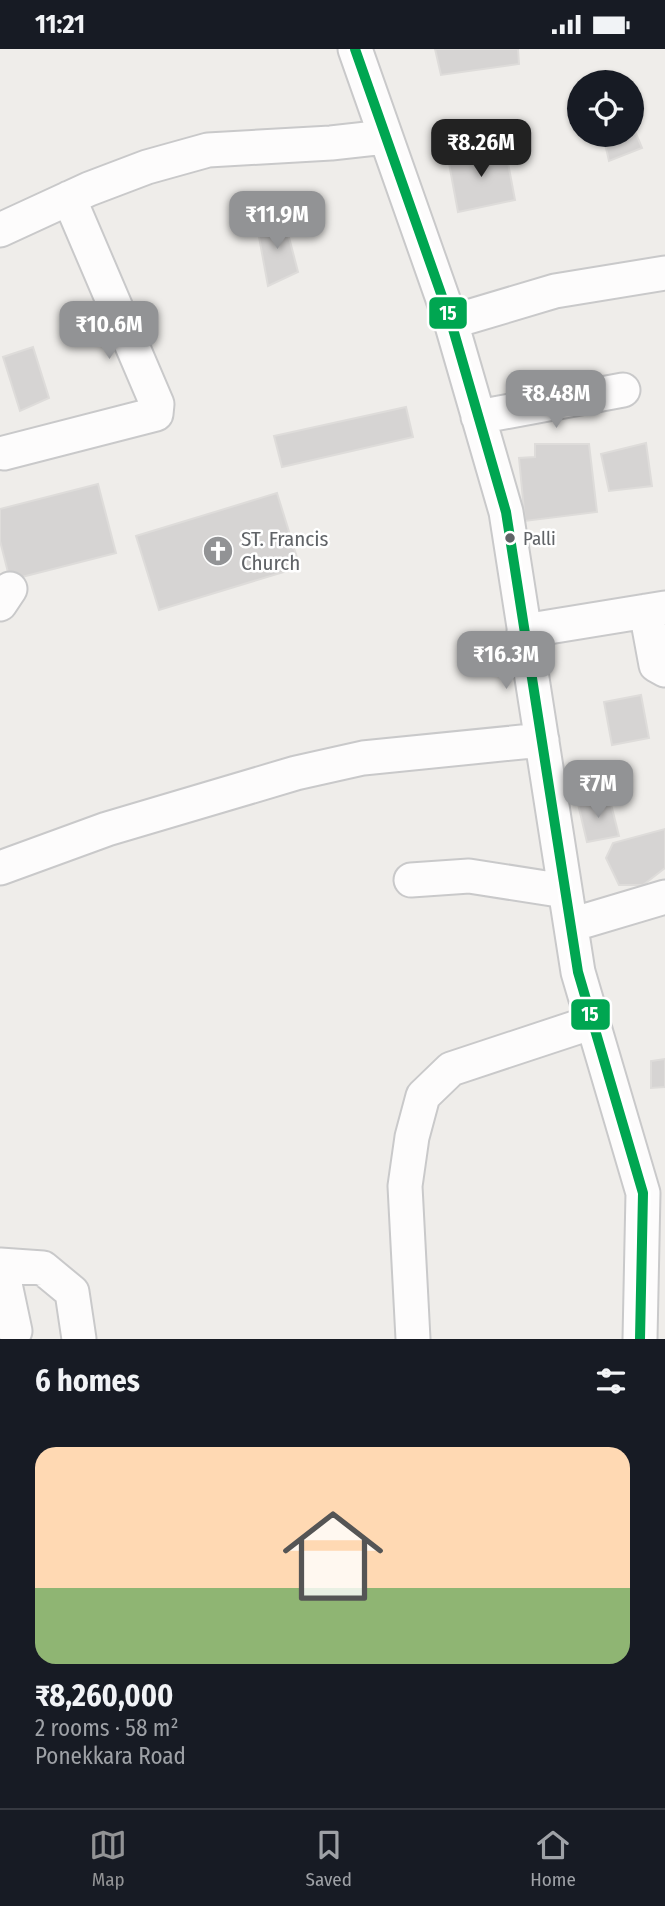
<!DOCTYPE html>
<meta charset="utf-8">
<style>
:root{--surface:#171b24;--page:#242831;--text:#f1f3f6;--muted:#9ea1a6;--line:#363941;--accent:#929395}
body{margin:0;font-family:"Fira Sans Condensed",sans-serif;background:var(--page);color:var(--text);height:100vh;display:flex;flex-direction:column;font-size:26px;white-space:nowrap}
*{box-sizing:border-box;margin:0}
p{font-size:23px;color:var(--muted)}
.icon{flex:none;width:38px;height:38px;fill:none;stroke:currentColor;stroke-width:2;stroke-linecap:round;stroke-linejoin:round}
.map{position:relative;height:1290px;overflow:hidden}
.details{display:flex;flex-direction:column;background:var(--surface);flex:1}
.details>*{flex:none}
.tools{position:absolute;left:567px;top:21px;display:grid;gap:14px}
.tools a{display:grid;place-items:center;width:77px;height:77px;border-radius:50%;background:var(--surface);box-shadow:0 2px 5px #0004;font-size:35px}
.price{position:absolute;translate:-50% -60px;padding:0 16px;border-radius:14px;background:var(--accent);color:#fff;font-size:23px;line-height:46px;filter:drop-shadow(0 2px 4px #0008)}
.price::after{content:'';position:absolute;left:50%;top:42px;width:21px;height:16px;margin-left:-10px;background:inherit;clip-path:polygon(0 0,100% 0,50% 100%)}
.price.selected{background:#222;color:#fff}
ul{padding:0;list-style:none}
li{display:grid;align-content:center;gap:14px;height:371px;padding:0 35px}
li+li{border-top:2px solid var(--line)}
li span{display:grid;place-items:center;height:217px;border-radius:21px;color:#555}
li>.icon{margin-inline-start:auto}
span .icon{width:126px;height:126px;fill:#fffc;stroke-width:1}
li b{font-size:30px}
h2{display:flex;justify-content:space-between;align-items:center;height:84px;padding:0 35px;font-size:30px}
.status{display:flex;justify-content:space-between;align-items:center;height:49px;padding:0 35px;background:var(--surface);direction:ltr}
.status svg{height:19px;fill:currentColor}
.dock{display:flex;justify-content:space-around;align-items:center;height:98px;border-top:2px solid var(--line);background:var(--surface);font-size:19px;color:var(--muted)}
.dock a{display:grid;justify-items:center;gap:4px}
.dock .selected{color:var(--accent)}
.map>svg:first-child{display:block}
.building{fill:#d6d4d3;stroke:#dedcda;stroke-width:2}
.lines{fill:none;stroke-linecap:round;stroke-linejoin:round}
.minor-casing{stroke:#c9c9ca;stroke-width:37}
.minor{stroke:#fdfcfc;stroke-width:33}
.bus-1-casing{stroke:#fff;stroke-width:16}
.bus-1{stroke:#00a651;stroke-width:10}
.bus-dot{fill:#606367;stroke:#fff;stroke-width:2.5}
.labels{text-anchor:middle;stroke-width:5;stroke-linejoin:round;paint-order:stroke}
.bus-label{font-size:19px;fill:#606367;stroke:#fff;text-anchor:start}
.poi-label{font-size:21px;fill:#606367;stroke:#fff;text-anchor:start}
.line-badge{stroke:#fff;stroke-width:2.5}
.badge-label{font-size:19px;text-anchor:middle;font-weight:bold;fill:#fff}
</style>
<div class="status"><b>11:21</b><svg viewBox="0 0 49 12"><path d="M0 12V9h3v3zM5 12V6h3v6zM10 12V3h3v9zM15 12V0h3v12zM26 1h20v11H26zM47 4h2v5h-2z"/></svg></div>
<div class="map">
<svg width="665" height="1290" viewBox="0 0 665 1290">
<rect width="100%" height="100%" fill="#efedea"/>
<!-- building -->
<path class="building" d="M435,0h83l1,15 -78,11z
M632,75l10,24 -33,13 -6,-26h29z
M505,98l10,53 -57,12 -10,-54z
M284,169l14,54 -30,14 -11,-60z
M33,298l16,51 -29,13 -17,-54z
M406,358l7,30 -131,30 -8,-31z
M646,394l6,43 -43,5 -8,-37z
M535,395h54l8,68 -72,9 -6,-63 16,-1z
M98,435l18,69 -106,27 -10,-39v-32z
M277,444l23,74 -141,43 -23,-74z
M641,646l8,43 -37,7 -8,-43z
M609,747l10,40 -32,6 -9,-38z
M665,780v39l-22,17h-24l-13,-27 7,-15z
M665,1010v28l-14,1v-27z"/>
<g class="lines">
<!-- minor casing -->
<g class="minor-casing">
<path id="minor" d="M355,0l96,273 55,190 72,460 65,221 -3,146
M0,181l89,-41 58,-22 61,-17 123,-7 54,-6
M451,273l104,-31 110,-18
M478,368l145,-27
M4,404l152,-39 1,-10 -88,-206
M0,555l10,-15
M646,562l10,54 9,5
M524,582l141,-23
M0,819l107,-39 189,-56 67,-15 179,-18
M411,831l58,-4 96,15
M571,876l94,-28
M0,1216l43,3 29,24 7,47
M1,1216l14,66
M413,1290l-8,-153 7,-49 11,-41 28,-27 142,-47"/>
</g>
<!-- minor -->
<use href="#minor" class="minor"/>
<!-- bus-1 casing -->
<g class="bus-1-casing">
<path id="bus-1" d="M355,0l96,273 55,190 72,460 65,221 -3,146"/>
</g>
<!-- bus-1 -->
<use href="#bus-1" class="bus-1"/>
</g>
<!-- icons -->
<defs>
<g id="church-disc" transform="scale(1.575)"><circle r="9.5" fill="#929395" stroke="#fff"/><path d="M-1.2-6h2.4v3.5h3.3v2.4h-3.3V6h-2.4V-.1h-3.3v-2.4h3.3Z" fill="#fff"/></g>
</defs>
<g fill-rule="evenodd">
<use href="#church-disc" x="218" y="502"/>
</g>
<!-- markers -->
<circle class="bus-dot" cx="510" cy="489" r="6"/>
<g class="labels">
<!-- bus labels -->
<g class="bus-label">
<text x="523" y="496">Palli</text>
</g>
<!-- poi labels -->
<g class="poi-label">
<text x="241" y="497">ST. Francis<tspan x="241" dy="24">Church</tspan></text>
</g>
</g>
<g class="line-badge">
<rect x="428" y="247" width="40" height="34" rx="7" fill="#00a651"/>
<rect x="570" y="949" width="41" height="33" rx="7" fill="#00a651"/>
</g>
<g class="badge-label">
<text x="448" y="271">15</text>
<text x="590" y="972">15</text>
</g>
</svg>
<div class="tools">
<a><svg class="icon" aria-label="locate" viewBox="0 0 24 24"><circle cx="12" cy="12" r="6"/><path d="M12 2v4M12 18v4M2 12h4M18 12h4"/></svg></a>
</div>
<b class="price selected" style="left:481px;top:130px">₹8.26M</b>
<b class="price" style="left:277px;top:202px">₹11.9M</b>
<b class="price" style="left:109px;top:312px">₹10.6M</b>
<b class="price" style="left:556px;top:381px">₹8.48M</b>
<b class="price" style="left:506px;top:642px">₹16.3M</b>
<b class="price" style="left:598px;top:771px">₹7M</b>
</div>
<section class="details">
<h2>6 homes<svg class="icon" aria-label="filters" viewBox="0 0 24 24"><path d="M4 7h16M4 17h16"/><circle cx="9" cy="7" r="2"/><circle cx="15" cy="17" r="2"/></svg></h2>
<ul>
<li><span style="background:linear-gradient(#ffd9b3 65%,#8fb573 0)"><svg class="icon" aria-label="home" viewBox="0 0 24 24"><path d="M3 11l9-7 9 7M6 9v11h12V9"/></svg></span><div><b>₹8,260,000</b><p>2 rooms · 58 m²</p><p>Ponekkara Road</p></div></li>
</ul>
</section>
<nav class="dock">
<a class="selected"><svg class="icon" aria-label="map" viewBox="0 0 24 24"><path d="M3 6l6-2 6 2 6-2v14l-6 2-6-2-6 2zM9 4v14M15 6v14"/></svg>Map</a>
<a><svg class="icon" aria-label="saved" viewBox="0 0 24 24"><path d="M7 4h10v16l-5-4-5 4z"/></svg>Saved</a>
<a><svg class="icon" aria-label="home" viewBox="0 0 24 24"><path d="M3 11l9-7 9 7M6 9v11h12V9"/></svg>Home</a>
</nav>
